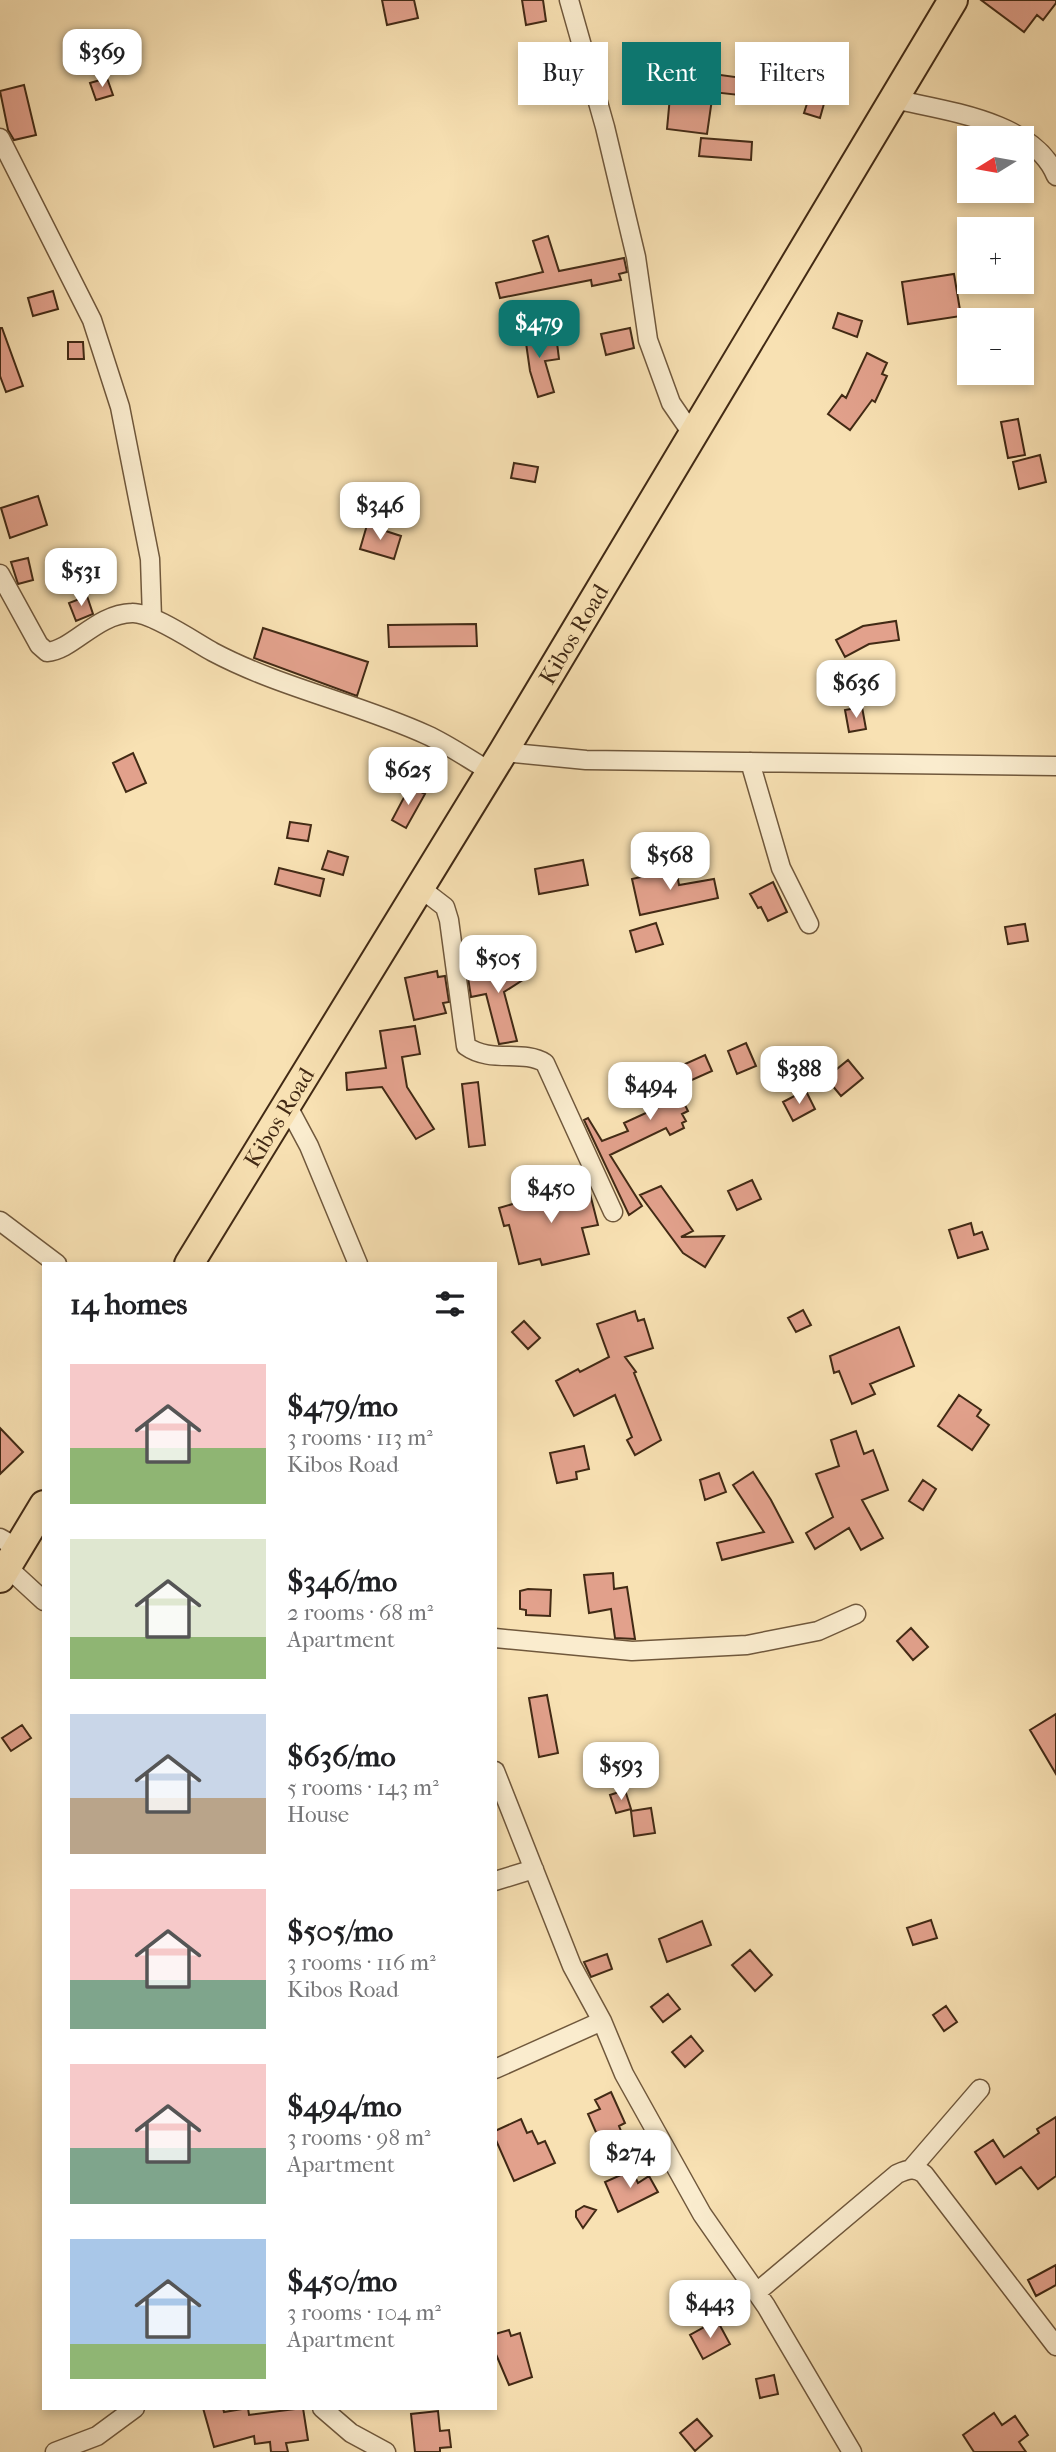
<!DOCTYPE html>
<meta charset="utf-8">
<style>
:root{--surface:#fff;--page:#f6f6f6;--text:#202124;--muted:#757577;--accent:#0f766e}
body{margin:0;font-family:"IM FELL French Canon",serif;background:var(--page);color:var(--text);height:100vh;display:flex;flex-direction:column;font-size:26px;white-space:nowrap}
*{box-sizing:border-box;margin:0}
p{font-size:23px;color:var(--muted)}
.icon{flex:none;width:38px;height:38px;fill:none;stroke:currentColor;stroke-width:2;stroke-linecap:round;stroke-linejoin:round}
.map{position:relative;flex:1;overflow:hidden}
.panel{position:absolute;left:42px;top:1262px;width:455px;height:1148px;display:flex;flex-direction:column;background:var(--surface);border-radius:0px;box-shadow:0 4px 10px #0003}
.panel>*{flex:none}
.banner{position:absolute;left:518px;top:42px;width:432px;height:63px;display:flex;gap:14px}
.needle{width:46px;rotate:259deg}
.buttons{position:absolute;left:957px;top:126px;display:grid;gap:14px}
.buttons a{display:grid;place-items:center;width:77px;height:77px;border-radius:0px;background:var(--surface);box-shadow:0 4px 10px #0003;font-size:35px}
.price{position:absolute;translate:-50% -60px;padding:0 16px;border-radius:14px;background:#fff;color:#222;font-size:23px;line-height:46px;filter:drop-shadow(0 2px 4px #0008)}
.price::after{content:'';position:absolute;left:50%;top:42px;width:21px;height:16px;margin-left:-10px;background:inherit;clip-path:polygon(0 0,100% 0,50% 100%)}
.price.active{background:var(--accent);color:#fff}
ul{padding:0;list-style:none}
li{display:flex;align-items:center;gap:21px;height:175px;padding:0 28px}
li span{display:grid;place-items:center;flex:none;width:196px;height:140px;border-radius:0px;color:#555}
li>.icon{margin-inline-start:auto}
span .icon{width:84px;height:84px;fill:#fffc;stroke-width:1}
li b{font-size:30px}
h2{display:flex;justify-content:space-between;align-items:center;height:84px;padding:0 28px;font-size:30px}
.tag{padding:0 24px;border-radius:0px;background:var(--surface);box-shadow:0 4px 10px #0003;font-size:24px;line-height:63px}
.tag.active{background:var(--accent);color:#fff}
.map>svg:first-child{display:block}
.building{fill:#e2a18c;stroke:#422a15;stroke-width:2}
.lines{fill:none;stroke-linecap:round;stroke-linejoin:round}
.minor-casing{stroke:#70583c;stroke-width:21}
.primary-casing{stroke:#422a15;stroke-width:32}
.minor{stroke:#faecce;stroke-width:18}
.primary{stroke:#f8e1b3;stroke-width:28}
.labels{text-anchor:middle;stroke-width:5;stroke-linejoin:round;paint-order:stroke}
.street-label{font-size:23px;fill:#422a15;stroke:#faecce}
</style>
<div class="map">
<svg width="1056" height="2452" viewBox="0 0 1056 2452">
<rect width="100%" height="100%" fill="#f8e1b3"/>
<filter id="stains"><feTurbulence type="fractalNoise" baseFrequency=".00286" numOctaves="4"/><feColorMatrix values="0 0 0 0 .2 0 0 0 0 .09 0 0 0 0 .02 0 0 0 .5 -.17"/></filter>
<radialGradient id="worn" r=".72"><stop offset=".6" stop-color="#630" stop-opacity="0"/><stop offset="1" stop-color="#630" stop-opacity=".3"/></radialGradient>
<!-- building -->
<path class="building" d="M382,0h32l4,18 -31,7z
M522,0h21l3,21 -20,4z
M981,0h75v3l-13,17 -6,-5 -13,17z
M684,70l66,9 -2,17 -35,-4 -6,42 -40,-5 5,-54 11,2z
M107,78l6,17 -17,5 -6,-17z
M24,85l12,50 -22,5 -6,-10 -8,-39z
M812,88l15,5 -7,25 -16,-5z
M701,138l51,4 -1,18 -52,-4z
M548,236l11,35 65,-13 3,14 -8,2 2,6 -29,6 -1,-6 -91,18 -4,-15 47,-11 -10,-31z
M954,274l7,42 -53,8 -6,-42z
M53,291l5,18 -25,7 -5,-18z
M838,313l24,8 -5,16 -24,-9z
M532,320l8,26 17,-3 2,16 -14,2 9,31 -16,5 -8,-26 -7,-49z
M0,328h2l21,58 -17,6 -6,-16z
M630,328l4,20 -28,7 -5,-21z
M68,342h15l1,17h-16z
M867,353l20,10 -5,11 5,2 -12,26 -3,-2 -22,30 -22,-16 14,-19 4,3z
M1018,419l7,36 -17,3 -7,-36z
M1040,455l6,27 -27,7 -6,-27z
M514,463l24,4 -3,15 -24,-4z
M38,496l9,29 -37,13 -9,-30z
M367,525l34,11 -7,23 -34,-10z
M28,558l5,22 -15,4 -7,-22z
M87,596l6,18 -17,7 -7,-18z
M896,621l3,19 -30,4 -24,13 -9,-17 27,-14z
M476,624l1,22 -88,1 -1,-22z
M263,628l105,34 -11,34 -103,-38z
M862,707l4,22 -17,3 -4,-22z
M133,753l13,30 -20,9 -13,-29z
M410,786l15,8 -19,34 -14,-8z
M290,822l21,3 -3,16 -21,-3z
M328,851l20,6 -5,18 -21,-6z
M583,860l5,25 -49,9 -4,-25z
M279,868l45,11 -4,17 -45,-12z
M676,869l3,16 35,-6 4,19 -78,17 -8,-36z
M773,882l14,30 -19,9 -7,-14 -3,1 -8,-14z
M656,923l7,21 -27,8 -6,-21z
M1025,924l3,17 -20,3 -3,-17z
M520,961l9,15 -25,16 13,49 -18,3 -13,-50 -15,3 -4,-26 29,-6 1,10z
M437,971l1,6 7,-1 4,26 -6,1 3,10 -32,7 -9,-42z
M415,1026l5,28 -18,3 5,30 27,42 -18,10 -34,-52 -35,3 -1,-17 40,-5 -6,-37z
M746,1043l10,23 -19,8 -9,-23z
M705,1055l7,16 -36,16 12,24 -6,3 4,7 -4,2 2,5 -14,7 -4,-7 -56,27 32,51 -13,9 -45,-95 4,-2 14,23 26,-10 -4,-8 35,-16 -12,-26z
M848,1060l15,18 -22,18 -15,-18z
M478,1082l7,63 -16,2 -7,-63z
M800,1093h7l8,16 -22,12 -10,-19z
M752,1180l9,19 -24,11 -9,-19z
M587,1182l11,43 -16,3 7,26 -47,11 -2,-6 -21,5 -10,-39 -5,1 -5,-18z
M661,1186l32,45 -12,6 43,-1 -19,31 -22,-14 -43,-58z
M971,1223l3,12 8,-3 6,17 -30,9 -9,-28z
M803,1310l8,15 -15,7 -8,-14z
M635,1311l3,10 6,-2 9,29 -28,9 11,15 -2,1 27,67 -26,15 -8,-15 5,-3 -17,-42 -41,21 -18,-35 22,-12 2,3 29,-15 -12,-33z
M524,1321l16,17 -12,11 -16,-17z
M899,1327l15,39 -44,18 5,10 -23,10 -13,-33 -5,2 -4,-17z
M959,1395l22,15 -4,6 12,9 -17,25 -34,-24z
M0,1428l23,24 -23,22z
M856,1431l8,23 9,-4 15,40 -26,10 21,38 -22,12 -12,-22 -34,21 -9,-16 27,-16 -17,-43 23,-8 -8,-26z
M584,1446l5,23 -13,3 1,7 -20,4 -7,-30z
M753,1472l18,28 22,42 -71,18 -5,-17 47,-11 -31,-47z
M719,1473l7,19 -21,8 -5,-20z
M923,1480l13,9 -13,21 -14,-9z
M613,1573l1,16 13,-2 8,52 -20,-1 -4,-29 -22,4 -5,-38z
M528,1589l23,1 -1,26 -24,-1v-5l-6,-1v-18z
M911,1628l17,19 -15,13 -16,-19z
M547,1695l11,58 -19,4 -10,-59z
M1056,1714v60l-26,-44z
M22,1725l9,13 -20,13 -9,-13z
M625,1790l6,19 -15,4 -6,-18z
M651,1808l4,25 -21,3 -3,-25z
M931,1920l6,18 -24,7 -6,-17z
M702,1921l9,24 -44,17 -8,-23z
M750,1950l22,25 -17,16 -23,-26z
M607,1954l5,15 -21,8 -7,-15z
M668,1994l12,15 -17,13 -12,-15z
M946,2006l11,16 -13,9 -11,-16z
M691,2036l12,15 -18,16 -13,-15z
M611,2092l14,31 -6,3 2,5 -15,8 -2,-5 -6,3 -10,-23 12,-5 -5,-9z
M1056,2117v59l-18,13 -17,-22 -25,17 -21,-32 18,-12 11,17 35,-24 -2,-4z
M521,2119l6,14 5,-2 6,13 7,-3 10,22 -41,18 -19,-43v-7z
M632,2170l6,13 11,-7 9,16 -40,20 -13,-30z
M584,2206l12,4 -13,18 -7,-11v-6z
M1056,2265v20l-20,11 -8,-16z
M717,2320l13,24 -27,15 -13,-24z
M509,2330l2,6 9,-3 12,44 -23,8 -14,-33v-18z
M774,2375l4,19 -18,4 -4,-19z
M203,2408h20l1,4 24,-4 1,7 54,-7 5,32 -22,3 2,9h-17l-1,-10 -15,2 -1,-8 -40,11z
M438,2411l2,20 9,-1 2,17 -11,1v4h-25l-4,-38z
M994,2413l8,12 13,-9 13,19 -9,7 7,10h-52l-11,-17z
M697,2419l15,17 -17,15 -15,-18z"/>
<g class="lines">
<!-- minor casing -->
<g class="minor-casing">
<path id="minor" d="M569,0l36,127 31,130 12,83 23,63 22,32
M894,99c51,12 140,22 162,77
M0,138l92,182 28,87 30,152 2,59
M0,574l39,71 8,7c26,-2 49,-38 85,-39 19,-1 63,29 81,39 68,36 144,51 214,83 22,10 43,25 64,37
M503,752l83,8 470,6
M750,762l31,106 28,56
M419,887l26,20 4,13 17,126c25,18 57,3 79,17l68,149
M286,1103l23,43 49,118
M0,1221l57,43
M0,1538l18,10
M7,1567l37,34
M495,1638l137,13 115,-6 71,-14 38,-17
M495,1771l77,195 30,55 22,53 78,140 64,92 86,146
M495,1881l39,-12
M495,2069l107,-48
M911,2169l69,-80
M757,2292l140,-118c11,-5 18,-7 27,0l132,172
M322,2408l29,25 35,19
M55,2452l42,-16 38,-28"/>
</g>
<!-- primary casing -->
<g class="primary-casing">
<g id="primary">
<path id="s1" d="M189,1264l314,-512 450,-752"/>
<path d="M0,1578l44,-73"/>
</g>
</g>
<!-- minor -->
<use href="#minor" class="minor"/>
<!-- primary -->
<use href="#primary" class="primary"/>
</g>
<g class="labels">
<!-- street labels -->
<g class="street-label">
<text dy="8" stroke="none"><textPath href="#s1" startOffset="738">Kibos Road</textPath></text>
<text dy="8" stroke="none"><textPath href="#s1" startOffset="172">Kibos Road</textPath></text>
</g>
</g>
<rect width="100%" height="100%" filter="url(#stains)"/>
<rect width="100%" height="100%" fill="url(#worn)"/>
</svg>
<div class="buttons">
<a><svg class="needle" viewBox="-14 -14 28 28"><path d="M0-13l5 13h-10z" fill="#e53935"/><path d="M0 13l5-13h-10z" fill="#757577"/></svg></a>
<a>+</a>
<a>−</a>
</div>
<b class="price" style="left:102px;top:89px">$369</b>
<b class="price active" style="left:539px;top:360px">$479</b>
<b class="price" style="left:380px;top:542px">$346</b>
<b class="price" style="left:81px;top:608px">$531</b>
<b class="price" style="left:856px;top:720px">$636</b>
<b class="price" style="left:408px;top:807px">$625</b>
<b class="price" style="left:670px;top:892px">$568</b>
<b class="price" style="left:498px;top:995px">$505</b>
<b class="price" style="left:799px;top:1106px">$388</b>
<b class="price" style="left:650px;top:1122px">$494</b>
<b class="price" style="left:551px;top:1225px">$450</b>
<b class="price" style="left:621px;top:1802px">$593</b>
<b class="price" style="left:630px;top:2190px">$274</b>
<b class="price" style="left:710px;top:2340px">$443</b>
<div class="banner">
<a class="tag">Buy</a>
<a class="tag active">Rent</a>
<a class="tag">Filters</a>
</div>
<section class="panel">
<h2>14 homes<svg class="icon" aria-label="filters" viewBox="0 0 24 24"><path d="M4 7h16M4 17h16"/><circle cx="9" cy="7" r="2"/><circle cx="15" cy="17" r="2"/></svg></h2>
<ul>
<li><span style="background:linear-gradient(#f6c9c9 60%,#8fb573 0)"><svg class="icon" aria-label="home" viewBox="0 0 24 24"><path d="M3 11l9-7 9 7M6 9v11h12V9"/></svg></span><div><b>$479/mo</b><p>3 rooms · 113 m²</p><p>Kibos Road</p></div></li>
<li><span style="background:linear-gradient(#dfe7d0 70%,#8fb573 0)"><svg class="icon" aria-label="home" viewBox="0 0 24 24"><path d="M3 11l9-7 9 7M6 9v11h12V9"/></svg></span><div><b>$346/mo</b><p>2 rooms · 68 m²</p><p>Apartment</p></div></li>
<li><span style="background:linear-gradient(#c9d6e8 60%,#b9a48a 0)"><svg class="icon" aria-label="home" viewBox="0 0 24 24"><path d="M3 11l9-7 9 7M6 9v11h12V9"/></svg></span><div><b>$636/mo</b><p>5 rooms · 143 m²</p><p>House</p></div></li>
<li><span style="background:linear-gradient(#f6c9c9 65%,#7fa58c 0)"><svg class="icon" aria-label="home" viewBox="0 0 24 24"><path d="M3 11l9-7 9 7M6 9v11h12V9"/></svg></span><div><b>$505/mo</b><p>3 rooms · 116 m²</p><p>Kibos Road</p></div></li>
<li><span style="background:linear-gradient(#f6c9c9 60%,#7fa58c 0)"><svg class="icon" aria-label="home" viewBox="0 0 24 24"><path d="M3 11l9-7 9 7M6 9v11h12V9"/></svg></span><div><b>$494/mo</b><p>3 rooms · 98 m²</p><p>Apartment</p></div></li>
<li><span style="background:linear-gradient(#a9c7e8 75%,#8fb573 0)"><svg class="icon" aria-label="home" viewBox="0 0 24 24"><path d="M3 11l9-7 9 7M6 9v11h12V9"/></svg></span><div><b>$450/mo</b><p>3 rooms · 104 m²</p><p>Apartment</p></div></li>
</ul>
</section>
</div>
